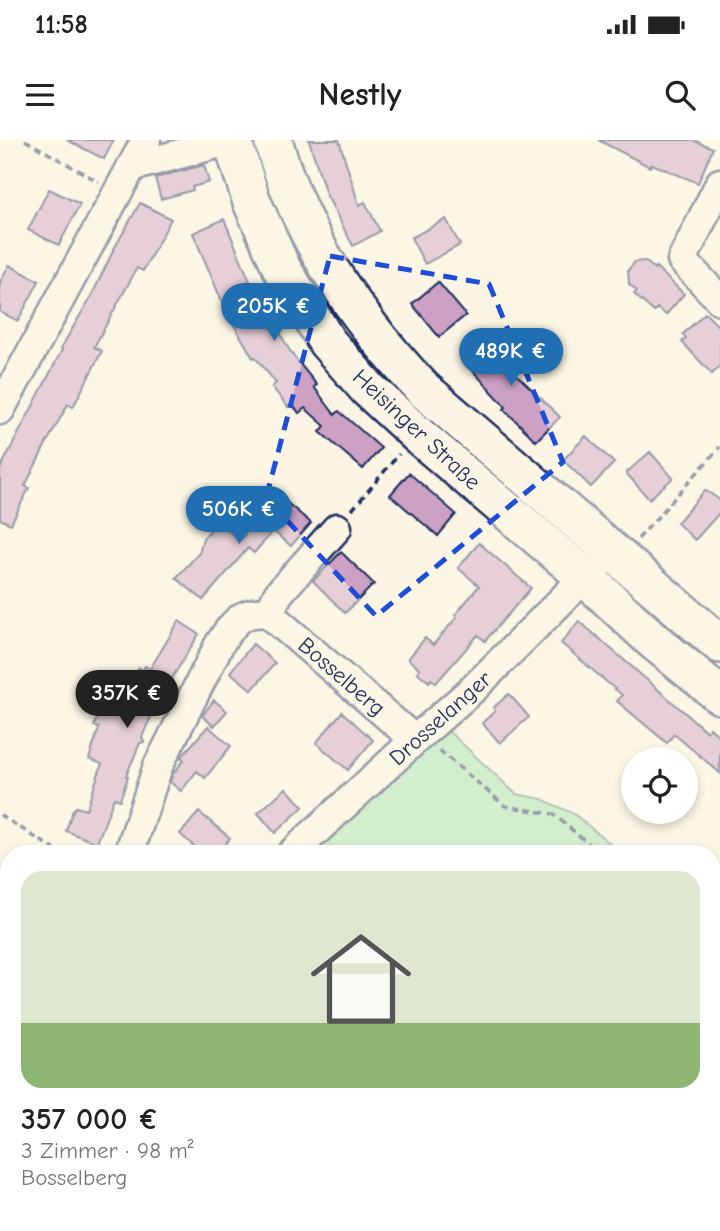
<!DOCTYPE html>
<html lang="de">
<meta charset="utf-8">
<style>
:root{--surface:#fff;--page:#f2f2f2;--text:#222;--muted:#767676;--line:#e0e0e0;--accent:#1f6fb2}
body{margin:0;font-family:"Comic Neue",sans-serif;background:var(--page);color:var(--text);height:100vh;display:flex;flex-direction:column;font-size:26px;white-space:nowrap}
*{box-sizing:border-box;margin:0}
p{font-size:23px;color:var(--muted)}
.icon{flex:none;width:38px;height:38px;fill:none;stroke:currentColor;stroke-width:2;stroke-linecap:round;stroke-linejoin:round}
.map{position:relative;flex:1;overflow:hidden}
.sheet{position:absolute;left:0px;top:705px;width:721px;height:387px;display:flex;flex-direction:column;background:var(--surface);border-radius:28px 28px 0 0;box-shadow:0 4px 10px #0003}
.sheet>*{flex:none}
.tools{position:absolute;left:621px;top:607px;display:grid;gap:14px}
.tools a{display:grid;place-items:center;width:77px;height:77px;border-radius:50%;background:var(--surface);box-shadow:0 4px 10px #0003;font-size:35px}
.price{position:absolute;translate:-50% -60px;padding:0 16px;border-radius:24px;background:var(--accent);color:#fff;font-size:23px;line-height:46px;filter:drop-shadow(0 2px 4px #0008)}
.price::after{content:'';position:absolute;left:50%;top:42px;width:21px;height:16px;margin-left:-10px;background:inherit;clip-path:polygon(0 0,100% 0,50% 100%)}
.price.on{background:#222;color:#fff}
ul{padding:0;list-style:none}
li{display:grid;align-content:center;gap:14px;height:371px;padding:0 21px}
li+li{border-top:2px solid var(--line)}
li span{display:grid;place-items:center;height:217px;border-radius:21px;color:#555}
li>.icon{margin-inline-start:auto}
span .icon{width:126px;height:126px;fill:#fffc;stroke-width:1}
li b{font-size:30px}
.status{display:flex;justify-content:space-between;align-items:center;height:49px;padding:0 35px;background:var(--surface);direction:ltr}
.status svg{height:19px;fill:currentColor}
header{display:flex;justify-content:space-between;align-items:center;height:91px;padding:0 21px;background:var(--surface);font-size:32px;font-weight:600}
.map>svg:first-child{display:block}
.green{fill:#a2e4ae;stroke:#5e8a86;stroke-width:2}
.building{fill:#cda1c4;stroke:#1b2f5e;stroke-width:2}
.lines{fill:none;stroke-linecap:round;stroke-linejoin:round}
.minor-casing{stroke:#1b2f5e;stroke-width:33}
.major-casing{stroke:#1b2f5e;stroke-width:42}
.path{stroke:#1b2f5e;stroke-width:3.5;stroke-dasharray:7 5;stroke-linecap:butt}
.minor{stroke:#fcf5e5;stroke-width:28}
.major{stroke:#fcf5e5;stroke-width:37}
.marked{fill:none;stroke:#1d4ed8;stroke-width:5;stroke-dasharray:14 9;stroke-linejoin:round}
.labels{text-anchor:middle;stroke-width:5;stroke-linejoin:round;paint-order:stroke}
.street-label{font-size:23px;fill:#1b2f5e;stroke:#fcf5e5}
</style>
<div class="status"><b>11:58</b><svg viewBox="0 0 49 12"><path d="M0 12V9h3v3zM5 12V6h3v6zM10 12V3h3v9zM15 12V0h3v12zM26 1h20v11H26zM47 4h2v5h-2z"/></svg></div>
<header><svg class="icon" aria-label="menu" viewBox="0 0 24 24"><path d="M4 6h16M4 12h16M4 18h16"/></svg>Nestly<svg class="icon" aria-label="search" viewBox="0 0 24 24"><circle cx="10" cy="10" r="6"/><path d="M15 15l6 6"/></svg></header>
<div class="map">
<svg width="720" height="1091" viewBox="0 0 720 1091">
<rect width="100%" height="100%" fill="#fcf5e5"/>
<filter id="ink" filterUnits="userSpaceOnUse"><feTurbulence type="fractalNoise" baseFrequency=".0143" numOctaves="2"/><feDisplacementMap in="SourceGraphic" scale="14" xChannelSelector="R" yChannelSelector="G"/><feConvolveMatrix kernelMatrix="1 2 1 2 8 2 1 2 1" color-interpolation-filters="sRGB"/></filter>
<g filter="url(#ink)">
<!-- green -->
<path class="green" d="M444,587l72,67 26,5 32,15 49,40h-313z
M712,786l8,7v278l-8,2z
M9,994v89h260l-3,8h-266v-72z
M299,1083h374l-30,8h-345z"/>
<!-- building -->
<path class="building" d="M67,0h47l-10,19z
M309,0h30l20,65 6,-3 15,29 -27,15 -27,-52z
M598,0h95l20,8 -15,35 -46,-19 -2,3z
M204,25l5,17 -17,5 1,3 -32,9 -6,-21z
M49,49l31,15 -21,41 -31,-15z
M140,63l31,16 -28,52 -6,-3 -43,79 8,4 -29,56 -5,-3 -22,40 -21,42 4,2 -18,36 -11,-5v-50l62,-119 -1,-2 31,-53 22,-46z
M224,79l30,72 2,-1 35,63 26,32 -3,2 21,28 4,-4 42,37 -18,21 -43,-37 5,-6 -20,-18 -6,5 -7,-9 -4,3 -16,-20 4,-4 -21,-26 -2,1 -27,-47 -33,-78z
M446,79l14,26 -35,19 -14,-26z
M645,121l10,8 1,-2 28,27 -18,21 -9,-7 -3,4 -20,-18 3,-3 -8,-7 -1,-14 7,-8z
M9,125l30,16 -21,40 -18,-9v-30z
M438,142l28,33 -27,22 -27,-33z
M705,173l15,15v38l-8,8 -30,-32 4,-4 -3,-4z
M490,195l26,28 -6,5 50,49 -24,24 -32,-32 2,-2 -43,-47z
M586,296l28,27 -23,24 -28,-27z
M650,312l23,26 -24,21 -23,-26z
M409,333l47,41 -18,22 -48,-41z
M705,350l15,10v12l-25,28 -18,-17z
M278,355l33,28 -20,23 -18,-15 -19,22 -6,-5 -45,52 -27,-22 23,-25 4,-15 15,-16 22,18z
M479,403l52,45 -46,53 -7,-6 -42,48 -5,-4 -2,3 -12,-10 3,-3 -12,-10 17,-21 8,7 24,-28 -2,-2 24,-29 -21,-18z
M341,412l33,32 -29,29 -32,-32z
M179,481l20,13 -30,49 -20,38 -7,16 2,5 -4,1 -14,33 2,1 -8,23 -6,-2 -17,45 -31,-12 7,-21 3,-3 10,3 16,-46 -13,-5 10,-31 -5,-2 7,-18 -3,-1 13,-25 10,5 7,-11 5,2 6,-10 4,2 2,-4 5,3z
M579,481l128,111 3,-4 10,9v36l-46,-39 -7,9 -50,-42 5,-6 -61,-52z
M253,504l22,19 -23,27 -22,-18z
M509,554l20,23 -29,26 -18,-20 13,-12 -2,-3z
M214,560l13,11 -13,15 -12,-10z
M342,572l31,28 -25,30 -32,-27z
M208,586l23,20 -26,32 -8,-7 -16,20 -11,-9 3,-8 11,-14 -3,-3z
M286,648l17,19 -28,26 -17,-20z
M199,672l31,26 -13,16h-14l-23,-20z"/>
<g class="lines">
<!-- minor casing -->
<g class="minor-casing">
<path id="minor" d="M131,27l101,-27
M720,43l-38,77 38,40
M0,270l146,-270
M268,473l11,-20 58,-65
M129,714l29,-88 62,-123c14,-21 22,-33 48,-30l147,127
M291,714l124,-114 59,-52 125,-125
M0,933l9,-6
M0,1003l9,-22
M292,1091l1,-8
M667,1091l31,-8"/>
</g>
<!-- major casing -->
<g class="major-casing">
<path id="major" d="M232,0l20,62 30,67 45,73 41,47 50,46 167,142 70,65 65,53
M273,0c27,97 82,178 151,250l296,254"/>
</g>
<!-- path -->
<path class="path" d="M25,0l74,42
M352,370l47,-56
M638,399l82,-92
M439,610l66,56 48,8 48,40
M0,675l62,39
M712,808l8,6
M712,926l8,-8
M712,1045l8,18
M175,1083l4,8
M325,1083l2,8"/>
<!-- minor -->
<use href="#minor" class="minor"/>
<!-- major -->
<use href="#major" class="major"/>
</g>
</g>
<!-- marked area -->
<path d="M0 0H720V1091H0ZM330,116l159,28 74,178 -187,154 -110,-118z" fill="#fcf5e5" fill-opacity=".55" fill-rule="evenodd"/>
<path class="marked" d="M330,116l159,28 74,178 -187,154 -110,-118z"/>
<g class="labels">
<!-- street labels -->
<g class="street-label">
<text transform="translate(417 289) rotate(43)" y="8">Heisinger Straße</text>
<text transform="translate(342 536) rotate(41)" y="8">Bosselberg</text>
<text transform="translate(440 578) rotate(-42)" y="8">Drosselanger</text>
</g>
</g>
</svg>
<div class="tools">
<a><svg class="icon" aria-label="locate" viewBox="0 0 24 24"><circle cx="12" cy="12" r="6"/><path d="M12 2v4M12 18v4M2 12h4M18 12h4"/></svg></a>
</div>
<b class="price" style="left:274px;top:203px">205K €</b>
<b class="price" style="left:511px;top:248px">489K €</b>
<b class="price" style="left:239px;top:406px">506K €</b>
<b class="price on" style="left:127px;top:590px">357K €</b>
<section class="sheet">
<ul>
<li><span style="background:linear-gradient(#dfe7d0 70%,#8fb573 0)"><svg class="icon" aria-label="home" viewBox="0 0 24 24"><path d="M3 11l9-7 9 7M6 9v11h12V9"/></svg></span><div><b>357 000 €</b><p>3 Zimmer · 98 m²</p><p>Bosselberg</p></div></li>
</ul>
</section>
</div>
